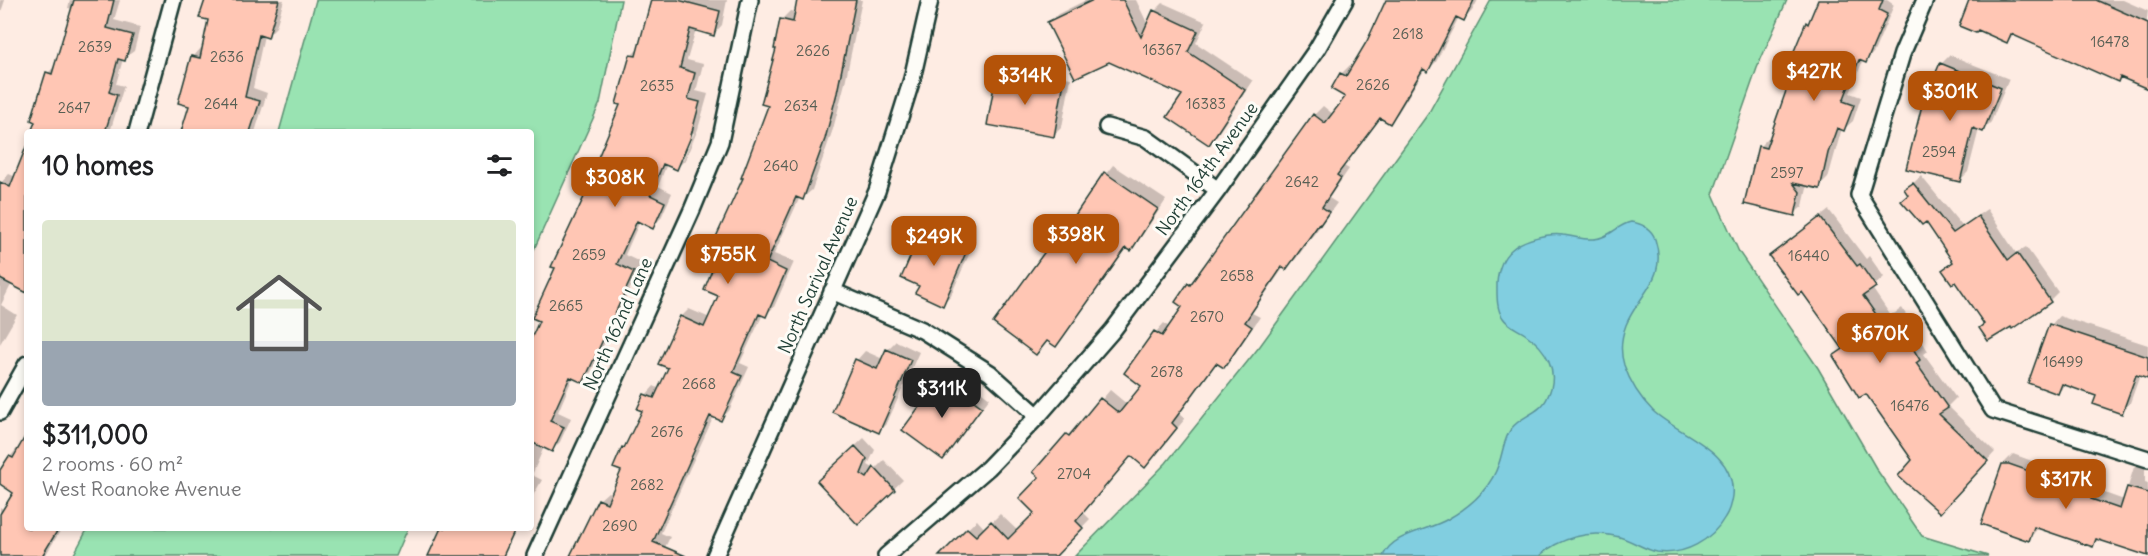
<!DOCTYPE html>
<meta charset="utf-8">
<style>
:root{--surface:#fff;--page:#f2f2f2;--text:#202124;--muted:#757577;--line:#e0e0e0;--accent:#b45309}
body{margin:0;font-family:Delius,sans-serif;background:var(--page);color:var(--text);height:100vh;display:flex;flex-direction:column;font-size:22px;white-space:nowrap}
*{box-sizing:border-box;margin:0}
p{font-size:20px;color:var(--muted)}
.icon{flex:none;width:33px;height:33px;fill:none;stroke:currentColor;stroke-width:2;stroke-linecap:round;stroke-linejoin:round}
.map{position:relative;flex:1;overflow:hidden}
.panel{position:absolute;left:24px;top:129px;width:510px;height:402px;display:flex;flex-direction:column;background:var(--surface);border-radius:6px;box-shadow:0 3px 9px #0003}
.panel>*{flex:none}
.price{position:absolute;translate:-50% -51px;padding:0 14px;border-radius:12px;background:var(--accent);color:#fff;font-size:20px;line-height:39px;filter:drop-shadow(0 2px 3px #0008)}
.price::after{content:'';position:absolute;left:50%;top:36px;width:18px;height:14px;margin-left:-9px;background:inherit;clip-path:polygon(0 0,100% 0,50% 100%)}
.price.active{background:#222;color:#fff}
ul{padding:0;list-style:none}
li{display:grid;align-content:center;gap:12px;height:318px;padding:0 18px}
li+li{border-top:2px solid var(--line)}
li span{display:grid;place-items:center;height:186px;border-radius:6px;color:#555}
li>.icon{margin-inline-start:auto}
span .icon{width:108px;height:108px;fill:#fffc;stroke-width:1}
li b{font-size:26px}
h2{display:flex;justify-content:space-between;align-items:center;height:72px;padding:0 18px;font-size:26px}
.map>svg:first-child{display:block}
.green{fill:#99e3b2;stroke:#5c9073;stroke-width:1.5}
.water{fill:#81cee0;stroke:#5a949b;stroke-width:1.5}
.shadow{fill:#0003;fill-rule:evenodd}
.building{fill:#ffc6b4;stroke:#1f3d34;stroke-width:1.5}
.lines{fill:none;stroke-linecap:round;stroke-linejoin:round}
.street-casing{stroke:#1f3d34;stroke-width:20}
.street{stroke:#fdfcf7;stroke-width:15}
.labels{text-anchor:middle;stroke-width:6;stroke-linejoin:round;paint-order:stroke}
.number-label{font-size:15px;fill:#575f54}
.street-label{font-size:18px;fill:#1f3d34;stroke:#fdfcf7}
</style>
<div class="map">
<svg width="2148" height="556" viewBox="0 0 2148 556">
<rect width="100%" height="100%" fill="#feece3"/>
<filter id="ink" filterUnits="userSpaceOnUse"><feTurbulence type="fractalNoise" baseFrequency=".0167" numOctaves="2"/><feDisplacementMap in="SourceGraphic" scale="12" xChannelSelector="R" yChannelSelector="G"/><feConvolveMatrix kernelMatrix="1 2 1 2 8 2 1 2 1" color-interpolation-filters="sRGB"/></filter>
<g filter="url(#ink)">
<!-- green -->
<path class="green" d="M316,0h305l-21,103 -69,153v-124h-252z
M1491,0h296l-30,68 -44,126 26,58 79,116 59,102 45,66 66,20h-913l91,-93 94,-117 168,-232z
M88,528h320l-12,28h-323z"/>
<!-- water -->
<path class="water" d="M1631,222c10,1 21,7 24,17 13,40 -16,54 -29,86 -5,13 -6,27 -2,40 6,17 16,33 29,46 27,25 84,39 79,85 -1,7 -3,15 -7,21 -13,23 -40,39 -68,35 -15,-3 -26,-13 -42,-16 -27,-6 -55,2 -76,20h-156c10,-23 45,-25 65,-37 23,-13 43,-31 51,-56 4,-11 5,-25 12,-34 10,-14 30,-15 37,-33 12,-25 -2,-48 -23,-62 -7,-5 -17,-8 -22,-16 -7,-9 -6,-24 -6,-35 1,-12 5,-25 14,-33 11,-11 38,-17 52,-15 10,1 21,5 31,4 15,-1 23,-14 37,-17z"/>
<!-- shadow -->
<path class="shadow" d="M0,0h5l-5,15z
M70,0h50l-6,20 26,7 -6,24 -11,8 -7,25 8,2 -14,46h-77l15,-59 9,-9 16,-55 -5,-1z
M206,0h78l-8,27 -9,9 -3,-1 -11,53 14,5 -12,39h-75l3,-3 8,-24 2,-48 8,-9 3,1 6,-30z
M652,0h75l-5,25 -8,9 -18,-5 -9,31 16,4 -7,27 12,3 -10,35 -13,31 -8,8 -10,-4 -9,22 14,7 -11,25 -9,9 -12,-6 -15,34 17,8 -51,109 -9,9 -9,-4 -15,35 13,6 -11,24 -8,8 -8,-3 -12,28 10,5 -11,19v-156l72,-183 19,-56 10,-49 8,-8zM691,132l3,1 -11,27h-3z
M798,0h64l-17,83 -12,46 -21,61 -9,8 -3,-1 -26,57 20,8 -20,45 -9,8 -2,-1 -23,49 9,4 -20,44 -9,8 -6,-3 -25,54 -28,63 9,4 -9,19h-89l27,-56 9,-8 5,2 10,-23v-23l6,-6 15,-32 2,-15 8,-9 6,3 10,-21 11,-51 8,-8 21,9 10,-23 -4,-30 54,-160 11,-85 9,-9 6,1z
M1086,0h50l12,25 7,-14 8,-8 43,19 -10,21 57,38 -36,54 -8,8 -25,-48 -75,-35 -60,-38 9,-8z
M1388,0h90l-6,11 -8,8 -5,-2 -23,45 -8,8 -3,-1 -27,44 -8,9 -9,-5 -37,49 5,3 -20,29 8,5 -42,57 -9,8 -2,-1 -32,46 8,4 -28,41 -8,8 -7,-4 -38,52 6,5 -32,38 -21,-2 -49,57 7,7 -36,37h-115l38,-36 8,9 15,-15 18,17 18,-18 5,-36 -6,-5 33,-37 8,-9 2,2 32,-38 18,15 15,-19 -17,-13 30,-41 8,-9 6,5 14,-21 5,-23 9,-8 116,-161 9,-9 11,9 13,-19 -6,-22 9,-9 3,2 15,-26z
M1820,0h67l7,5 -20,47 -8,9 -3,-1 -13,33 11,4 -8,24 -9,8 -2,-1 -14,50 -9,9 -11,-3 -5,22 -9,8 -35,-67 9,-9 2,1 25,-69 12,-47 5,-5z
M1971,0h152l25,11 -2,16h2v61l-27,-12 -3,4 -103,-46 -8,8z
M1950,55l59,24 -18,43 -9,9 -3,-2 -11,43 -9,9 -18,-117z
M1006,67l65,11 -9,49 -8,8 -57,-59z
M27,148v143l-15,-8 -11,22 16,10 -17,29v-160l9,-10 7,3z
M1113,165l53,35 -27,40 -9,9 -2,-2 -64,89 -8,9 -7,-5 -13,13 -41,-30 68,-94z
M1921,176l41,50 25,-17 29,44 10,-6 32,45 -8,8 -65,23 -30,-43 -11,-10 9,-9 -47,-71z
M1829,210l37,49 3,-3 15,21 -12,11 19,28 11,-8 26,43 -4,3 32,44 -8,8 47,46 -47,51 -34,-43 -48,-68 -31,-36 8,-8 -40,-58 -32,-34z
M932,222l43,19 -24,54 -9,9 -18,-73z
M2059,316l89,29v33l-8,-3 -10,28 -8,9 -24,-17 -32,-11 -8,9 -28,-11 21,-57z
M896,341l23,11 -32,71 -8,8 -22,-71 8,-9 18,8 4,-9z
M951,369l39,29 -47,60 -39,-28 38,-52z
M27,436v92h35l-17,28h-45v-49l4,3 11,-18 -15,-9v-10l10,-16z
M864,438l11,12 -7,15 7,4 9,-9 19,20 -45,43 -31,-51z
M2013,454l55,20 9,-10 28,10 -6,17 25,9 10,-33 11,-9v24l3,1v71l-49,-15 -6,6 -54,-18 -10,12 -46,-16 21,-60z
M442,528h75l-13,28h-74z"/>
<!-- building -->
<path class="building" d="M74,0h40l-7,28 26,7 -8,26 -7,-2 -9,33 8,3 -12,37h-74l4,-10 -4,-2 15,-48 6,2z
M205,0h74l-11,38 -9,-3 -14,62 15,4 -10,31h-69l8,-26 -11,-3 13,-47 9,2 8,-38 -9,-2z
M651,0h27l42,11 -6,25 -24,-7 -10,39 15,5 -7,26 12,3 -10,37 -13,31 -14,-6 -13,31 15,7 -12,27 -16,-8 -20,43 17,8 -51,111 -13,-6 -20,44 14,6 -12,25 -21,-10v-103l8,-18 -7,-3 23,-50 -4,-1 50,-106 -4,-1 23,-55 -4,-1 14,-49 6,1z
M797,0h59l-19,93 -12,46 -22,61 -7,-3 -29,65 19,9 -20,46 -7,-3 -26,58 9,4 -21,45 -11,-5 -57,126 33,14h-116l28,-57 9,4 14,-32 -8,-3 9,-21 2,1 18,-37 -5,-2 7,-15 10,4 14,-30 -10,-4 22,-48 24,11 14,-31 -14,-6 10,-25 -9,-4 38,-83h-2l27,-72 -7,-2 15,-55h-2l6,-30 13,3z
M1093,0h30l18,37 12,-27 45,21 -10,21 57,38 -36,55 -42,-28 15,-22 -73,-33 -34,16 -28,-56z
M1386,0h88l-10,21 -8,-4 -28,55 -5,-3 -33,55 -10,-6 -43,57 4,3 -19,29 7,5 -9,13 -1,-1 -33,46 -4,-3 -37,55 7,5 -28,41 -8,-5 -44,60 5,5 -32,40 -14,-12 -55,65 7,7 -27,28h-117l28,-28 9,8 15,-15 17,18 26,-26 -15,-15 20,-21 -6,-5 33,-38 3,2 31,-38 19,15 22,-27 -17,-13 30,-42 8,5 20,-29 -7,-5 13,-19 2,2 123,-171 12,9 20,-26 -14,-8 9,-16 6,3 21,-35z
M1818,0h65l-4,10 8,4 -21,49 -7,-3 -16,41 11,4 -10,26 -7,-3 -9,25 -8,36 -27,-6 7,9 -5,24 -51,-12 14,-58 8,2 27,-77 -6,-3 19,-46 2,2z
M1969,0h127l52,23v66l-28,-12 -2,5 -107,-48 -4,9 -29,-13 -2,3 -17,-7z
M1940,63l61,25 -18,44 -10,-4 -13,54 -54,-13 16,-64z
M996,75l67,12 -9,50 -67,-12z
M26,147h1v146l-27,-14v-97l10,5z
M1104,172l54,37 -27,42 -5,-3 -70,99 -9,-6 -11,14 -43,-32 69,-95 3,2z
M1913,183l40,50 25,-17 30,44 9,-7 34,49 -39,27 -1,-2 -23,14 -9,-13 5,-4 -29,-42 -3,2 -10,-14 11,-8 -27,-40 -4,3 -21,-24 7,-6 -4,-6z
M1820,217l37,49 3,-2 16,23 -13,9 19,27 11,-8 27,45 -4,3 32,45 -9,6 49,47 -48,52 -42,-37 14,-16 -46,-66 -7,4 -26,-42 10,-7 -41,-57 -4,3 -29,-39z
M922,230l45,20 -24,56 -28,-13 4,-7 -18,-8z
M2049,324l99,33v22l-12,-4 -14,39 -29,-10 3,-8 -34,-12 -4,10 -30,-11z
M886,349l25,11 -32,73 -47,-21 23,-53 22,10z
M941,377l41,30 -39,53 -41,-30z
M27,433v95h32l-17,28h-42v-42l13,-21 -13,-9v-14l9,-14 4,2z
M855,446l12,13 -6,15 6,4 7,-11 21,23 -37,35 -41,-44z
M2002,464h7l54,19 4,-11 30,11 -6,16 29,10 7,-22 21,6v63l-52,-17 -3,8 -59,-20 -5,14 -48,-17z
M441,528h75l-13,28h-75z"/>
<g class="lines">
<!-- street casing -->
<g class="street-casing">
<path id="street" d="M1925,0l-23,54 -43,141 134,215 155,49
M1107,127l39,11 72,52
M137,132l36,-132
M832,291l90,39 68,43 48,43
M0,412l27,-48
M535,556l157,-346 28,-68 30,-142
M715,556l162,-365 35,-112 18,-79
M886,556l102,-88 50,-52 75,-86 105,-140 99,-141 28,-49"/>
</g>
<!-- street -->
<use href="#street" class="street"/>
</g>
</g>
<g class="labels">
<!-- number labels -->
<g class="number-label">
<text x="1408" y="39">2618</text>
<text x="2110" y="47">16478</text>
<text x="95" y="52">2639</text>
<text x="1162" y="55">16367</text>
<text x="813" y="56">2626</text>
<text x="227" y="62">2636</text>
<text x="1373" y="90">2626</text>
<text x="657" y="91">2635</text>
<text x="221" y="109">2644</text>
<text x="1206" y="109">16383</text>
<text x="801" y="111">2634</text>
<text x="74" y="113">2647</text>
<text x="1939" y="157">2594</text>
<text x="781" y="171">2640</text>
<text x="1787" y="178">2597</text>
<text x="1302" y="187">2642</text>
<text x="589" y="260">2659</text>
<text x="1809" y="261">16440</text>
<text x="1237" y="281">2658</text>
<text x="566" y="311">2665</text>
<text x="1207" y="322">2670</text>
<text x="2063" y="367">16499</text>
<text x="1167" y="377">2678</text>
<text x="699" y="389">2668</text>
<text x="1910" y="411">16476</text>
<text x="667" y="437">2676</text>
<text x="1074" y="479">2704</text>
<text x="647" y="490">2682</text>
<text x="620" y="531">2690</text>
</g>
<!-- street labels -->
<g class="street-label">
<text transform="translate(1207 169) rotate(-54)" y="6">North 164th Avenue</text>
<text transform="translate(818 275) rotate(-66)" y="6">North Sarival Avenue</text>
<text transform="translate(618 324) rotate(-66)" y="6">North 162nd Lane</text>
</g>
</g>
</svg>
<b class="price" style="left:1814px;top:102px">$427K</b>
<b class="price" style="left:1025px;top:106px">$314K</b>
<b class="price" style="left:1950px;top:122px">$301K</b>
<b class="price" style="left:615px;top:208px">$308K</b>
<b class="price" style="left:1076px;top:265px">$398K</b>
<b class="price" style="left:934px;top:267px">$249K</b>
<b class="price" style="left:728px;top:285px">$755K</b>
<b class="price" style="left:1880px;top:364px">$670K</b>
<b class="price active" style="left:942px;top:419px">$311K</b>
<b class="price" style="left:2066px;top:510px">$317K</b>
<section class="panel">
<h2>10 homes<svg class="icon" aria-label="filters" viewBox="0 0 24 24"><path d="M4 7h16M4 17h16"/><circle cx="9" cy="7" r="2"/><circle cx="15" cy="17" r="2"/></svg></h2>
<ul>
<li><span style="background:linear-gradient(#dfe7d0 65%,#9aa5b1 0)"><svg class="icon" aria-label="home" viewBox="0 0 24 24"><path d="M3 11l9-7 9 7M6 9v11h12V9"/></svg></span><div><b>$311,000</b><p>2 rooms · 60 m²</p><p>West Roanoke Avenue</p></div></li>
</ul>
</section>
</div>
